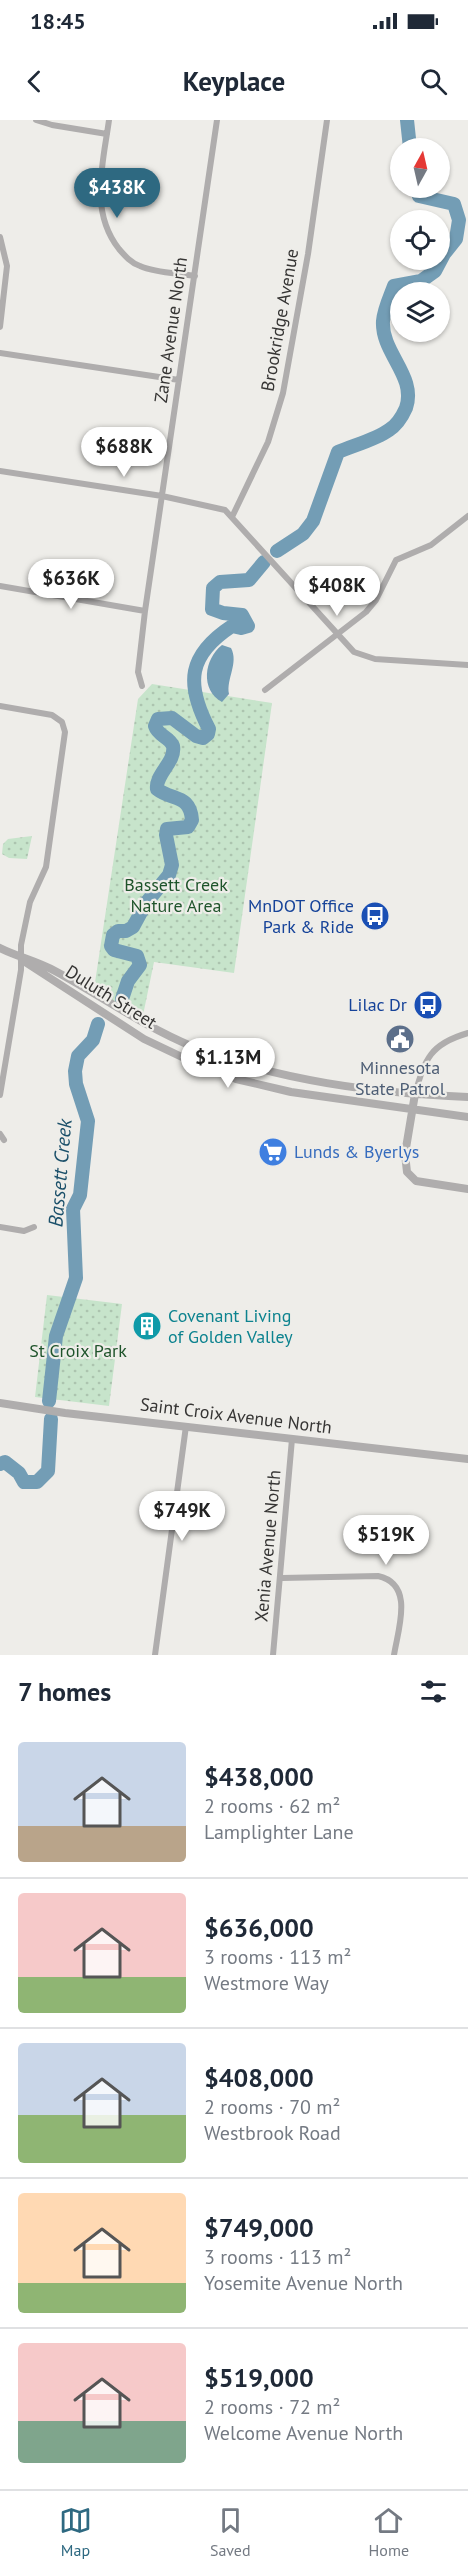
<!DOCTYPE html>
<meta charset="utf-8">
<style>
:root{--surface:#fff;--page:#f2f2f3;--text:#1f2937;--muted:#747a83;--line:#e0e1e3;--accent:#2e6981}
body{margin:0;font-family:"PT Sans",sans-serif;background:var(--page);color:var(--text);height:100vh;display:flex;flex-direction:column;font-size:22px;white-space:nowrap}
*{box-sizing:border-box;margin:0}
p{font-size:20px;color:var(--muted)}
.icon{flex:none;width:33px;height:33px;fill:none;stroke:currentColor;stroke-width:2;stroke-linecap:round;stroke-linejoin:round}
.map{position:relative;height:1535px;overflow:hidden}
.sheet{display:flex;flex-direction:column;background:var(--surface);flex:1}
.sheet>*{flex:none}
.needle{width:39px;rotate:8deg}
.fabs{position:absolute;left:390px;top:18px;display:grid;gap:12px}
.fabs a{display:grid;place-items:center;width:60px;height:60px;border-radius:50%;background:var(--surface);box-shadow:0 2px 4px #0004;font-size:30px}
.price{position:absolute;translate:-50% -51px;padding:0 14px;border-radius:21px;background:#fff;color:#222;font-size:20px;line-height:39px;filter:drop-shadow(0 2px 3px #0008)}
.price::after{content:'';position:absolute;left:50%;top:36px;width:18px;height:14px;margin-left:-9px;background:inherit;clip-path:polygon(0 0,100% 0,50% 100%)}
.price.selected{background:var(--accent);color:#fff}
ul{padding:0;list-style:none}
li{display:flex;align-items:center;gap:18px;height:150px;padding:0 18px}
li+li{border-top:2px solid var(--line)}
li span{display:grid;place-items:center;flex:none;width:168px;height:120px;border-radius:6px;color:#555}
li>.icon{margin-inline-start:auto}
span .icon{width:72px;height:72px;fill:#fffc;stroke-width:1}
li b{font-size:26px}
h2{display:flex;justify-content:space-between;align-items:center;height:72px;padding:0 18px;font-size:26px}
.status{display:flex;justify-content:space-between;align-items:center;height:42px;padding:0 30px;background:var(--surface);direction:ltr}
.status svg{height:16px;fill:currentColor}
header{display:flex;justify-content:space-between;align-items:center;height:78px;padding:0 18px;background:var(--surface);font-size:27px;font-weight:800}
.dock{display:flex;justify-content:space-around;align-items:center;height:84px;border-top:2px solid var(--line);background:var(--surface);font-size:16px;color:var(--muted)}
.dock a{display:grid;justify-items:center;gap:3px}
.dock .selected{color:var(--accent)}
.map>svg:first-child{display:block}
.park{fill:url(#park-dots)}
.water{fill:#739db5}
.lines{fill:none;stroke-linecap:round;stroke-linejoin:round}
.river{stroke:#739db5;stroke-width:14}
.minor{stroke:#afadad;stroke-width:6}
.tertiary{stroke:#afadad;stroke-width:8}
.labels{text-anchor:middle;stroke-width:4.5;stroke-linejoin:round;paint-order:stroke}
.street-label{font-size:18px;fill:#363534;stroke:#eeede9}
.park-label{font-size:18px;fill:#1f542b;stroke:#eeede9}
.transit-label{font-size:18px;fill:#164399;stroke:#eeede9;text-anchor:end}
.service-label{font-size:18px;fill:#4e5e75;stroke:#eeede9}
.shop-label{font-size:18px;fill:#366cbe;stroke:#eeede9;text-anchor:start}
.culture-label{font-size:18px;fill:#0d838f;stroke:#eeede9;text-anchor:start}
.water-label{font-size:20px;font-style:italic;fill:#1b506a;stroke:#eeede9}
</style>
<div class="status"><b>18:45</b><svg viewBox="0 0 49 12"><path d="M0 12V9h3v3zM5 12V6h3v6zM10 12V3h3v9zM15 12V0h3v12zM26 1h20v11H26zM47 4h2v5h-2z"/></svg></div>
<header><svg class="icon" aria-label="back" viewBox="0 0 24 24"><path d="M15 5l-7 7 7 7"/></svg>Keyplace<svg class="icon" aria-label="search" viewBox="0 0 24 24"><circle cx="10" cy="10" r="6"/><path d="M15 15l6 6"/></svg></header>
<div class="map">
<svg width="468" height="1535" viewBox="0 0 468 1535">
<defs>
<pattern id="park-dots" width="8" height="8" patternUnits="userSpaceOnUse" patternTransform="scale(1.5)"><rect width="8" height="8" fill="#c7e4cb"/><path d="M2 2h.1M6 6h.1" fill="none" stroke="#acc4af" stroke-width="1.8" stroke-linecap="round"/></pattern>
</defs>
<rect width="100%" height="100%" fill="#eeede9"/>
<!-- park -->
<path class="park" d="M152,564l120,19 -38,270 -80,-11 -12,58 -48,-31 44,-290z
M32,716l-5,23 -18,-1 -7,-4 1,-10 5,-5z
M47,1175l75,9 -13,102 -74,-9z"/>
<!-- water -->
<path class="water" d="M222,525l9,3c8,15 -5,31 -2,46l-7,8c-22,-12 -18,-43 0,-57z"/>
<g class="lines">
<!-- river -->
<path class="river" d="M407,0l3,28
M277,431l26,-17 10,-13 25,-69c16,-7 37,-12 51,-22 8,-5 13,-13 17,-22 11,-32 -25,-55 -23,-87 1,-12 7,-24 11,-35l27,-5 14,-10 9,-17 12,-15 3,-19 -5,-16 -35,-8 -2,-8
M122,879l6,-18 12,-16 -3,-9 -23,-6 -3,-4 2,-11 5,-4h8l7,-4 13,-24 23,-28 3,-10 -6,-30 1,-6 21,-2 4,-7c-2,-26 -20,-19 -35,-31 -2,-15 19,-27 16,-43 -3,-9 -15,-10 -18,-20l3,-7 14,-1 24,18 7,2 5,-4 1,-5c-24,-46 -21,-74 23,-103l9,2 7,-2 -6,-11 -19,-2 -11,-4 1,-21 7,-6 29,-2 15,-18
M49,1281l7,-65 20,-58 -3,-69 7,-14 8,-74 -12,-37 -1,-13 3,-15 15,-16 5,-16
M0,1344l5,-2 14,11 5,9h13l11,-11 3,-52"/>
<!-- minor -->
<path class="minor" d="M36,0l16,5 55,9
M109,0c-6,44 -20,91 10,129 6,7 12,14 21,17 16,7 37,7 55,10
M0,117l7,29 -7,61
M0,233l179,27
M0,351l162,25 63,14 129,142 21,7 93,6
M232,397l36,-75 15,-49 25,-139 19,-134
M0,466l145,25
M142,566l-4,-14 7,-61 72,-491
M265,570l101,-78 10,-12 20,-40 35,-15 37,-29
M0,586l52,9 10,7 3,10 -19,135 -16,35 -9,43v25l-21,125
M415,974c10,-35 15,-50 53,-61
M0,1014l4,6
M0,1107l24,4 10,-4
M282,1458l96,-2c37,8 20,53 16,79
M155,1535l31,-229
M273,1535l19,-216"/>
<!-- tertiary -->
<path class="tertiary" d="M0,828c18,9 37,13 55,23 45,24 88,55 136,75 86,35 184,47 277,51
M22,840l122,79 40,19 33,10 19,11 55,13 177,25
M415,974l-10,60 2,18 9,9 52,8
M0,1283l65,10 403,46"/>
</g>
<!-- icons -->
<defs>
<g id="bus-disc" transform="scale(1.5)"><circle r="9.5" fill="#1a4fb4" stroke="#eeede9"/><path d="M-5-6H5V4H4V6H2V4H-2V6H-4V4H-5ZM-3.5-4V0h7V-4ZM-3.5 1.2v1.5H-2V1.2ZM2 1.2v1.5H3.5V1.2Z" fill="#fff"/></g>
<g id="civic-disc" transform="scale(1.5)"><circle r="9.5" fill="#5c6f8a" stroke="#eeede9"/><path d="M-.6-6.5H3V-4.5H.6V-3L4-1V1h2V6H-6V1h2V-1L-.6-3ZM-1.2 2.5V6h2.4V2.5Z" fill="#fff"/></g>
<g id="supermarket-disc" transform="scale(1.5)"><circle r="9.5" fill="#3f7fe0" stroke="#eeede9"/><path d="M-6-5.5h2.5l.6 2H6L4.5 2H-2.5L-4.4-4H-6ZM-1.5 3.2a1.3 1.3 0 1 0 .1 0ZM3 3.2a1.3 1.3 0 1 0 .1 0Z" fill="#fff"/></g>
<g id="building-disc" transform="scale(1.5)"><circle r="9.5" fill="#0f9aa8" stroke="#eeede9"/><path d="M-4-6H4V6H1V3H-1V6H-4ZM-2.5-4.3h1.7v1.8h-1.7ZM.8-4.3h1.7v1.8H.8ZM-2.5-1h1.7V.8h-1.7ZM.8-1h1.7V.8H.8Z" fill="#fff"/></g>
</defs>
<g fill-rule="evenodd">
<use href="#bus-disc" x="375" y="796"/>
<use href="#bus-disc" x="428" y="885"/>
<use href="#civic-disc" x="400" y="919"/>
<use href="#supermarket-disc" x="273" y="1032"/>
<use href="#building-disc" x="147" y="1206"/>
</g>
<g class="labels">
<!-- street labels -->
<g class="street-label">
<text transform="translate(280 200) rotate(-80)" y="6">Brookridge Avenue</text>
<text transform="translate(171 210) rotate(-82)" y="6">Zane Avenue North</text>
<text transform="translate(111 877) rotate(32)" y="6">Duluth Street</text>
<text transform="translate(236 1296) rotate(7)" y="6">Saint Croix Avenue North</text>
<text transform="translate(268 1426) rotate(-85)" y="6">Xenia Avenue North</text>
</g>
<!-- park labels -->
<g class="park-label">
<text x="176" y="771">Bassett Creek<tspan x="176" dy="21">Nature Area</tspan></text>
<text x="78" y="1237">St Croix Park</text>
</g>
<!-- transit labels -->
<g class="transit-label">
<text x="354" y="792">MnDOT Office<tspan x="354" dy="21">Park &amp; Ride</tspan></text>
<text x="407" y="891">Lilac Dr</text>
</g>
<!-- service labels -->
<g class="service-label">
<text x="400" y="954">Minnesota<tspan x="400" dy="21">State Patrol</tspan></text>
</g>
<!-- shop labels -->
<g class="shop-label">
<text x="294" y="1038">Lunds &amp; Byerlys</text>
</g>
<!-- culture labels -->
<g class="culture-label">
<text x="168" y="1202">Covenant Living<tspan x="168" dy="21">of Golden Valley</tspan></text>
</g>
<!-- water labels -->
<g class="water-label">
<text transform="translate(60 1053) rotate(-85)" y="7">Bassett Creek</text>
</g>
</g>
</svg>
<div class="fabs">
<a><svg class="needle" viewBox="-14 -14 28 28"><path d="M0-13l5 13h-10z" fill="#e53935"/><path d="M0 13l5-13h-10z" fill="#747a83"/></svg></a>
<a><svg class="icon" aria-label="locate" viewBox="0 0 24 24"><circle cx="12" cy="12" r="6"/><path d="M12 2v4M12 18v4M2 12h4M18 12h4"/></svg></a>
<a><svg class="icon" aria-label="layers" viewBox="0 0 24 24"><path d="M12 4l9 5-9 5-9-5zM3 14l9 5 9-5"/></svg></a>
</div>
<b class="price selected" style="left:117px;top:99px">$438K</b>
<b class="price" style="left:124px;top:358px">$688K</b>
<b class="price" style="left:71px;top:490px">$636K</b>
<b class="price" style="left:337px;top:497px">$408K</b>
<b class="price" style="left:228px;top:969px">$1.13M</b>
<b class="price" style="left:182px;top:1422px">$749K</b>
<b class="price" style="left:386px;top:1446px">$519K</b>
</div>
<section class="sheet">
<h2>7 homes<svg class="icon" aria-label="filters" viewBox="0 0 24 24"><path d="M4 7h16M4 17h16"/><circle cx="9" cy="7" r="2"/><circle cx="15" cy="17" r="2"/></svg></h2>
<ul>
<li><span style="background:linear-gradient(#c9d6e8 70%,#b9a48a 0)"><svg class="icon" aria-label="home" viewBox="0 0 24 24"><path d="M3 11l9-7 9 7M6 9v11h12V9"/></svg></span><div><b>$438,000</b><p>2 rooms · 62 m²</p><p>Lamplighter Lane</p></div></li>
<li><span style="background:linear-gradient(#f6c9c9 70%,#8fb573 0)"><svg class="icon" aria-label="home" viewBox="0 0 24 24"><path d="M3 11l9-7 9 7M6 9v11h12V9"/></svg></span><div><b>$636,000</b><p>3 rooms · 113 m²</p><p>Westmore Way</p></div></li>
<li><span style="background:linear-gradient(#c9d6e8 60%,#8fb573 0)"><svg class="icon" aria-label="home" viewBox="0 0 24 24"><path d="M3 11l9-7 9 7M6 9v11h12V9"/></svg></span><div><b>$408,000</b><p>2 rooms · 70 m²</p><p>Westbrook Road</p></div></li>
<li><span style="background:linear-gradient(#ffd9b3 75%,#8fb573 0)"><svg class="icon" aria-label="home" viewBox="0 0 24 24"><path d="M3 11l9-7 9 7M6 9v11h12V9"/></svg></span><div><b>$749,000</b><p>3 rooms · 113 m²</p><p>Yosemite Avenue North</p></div></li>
<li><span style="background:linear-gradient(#f6c9c9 65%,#7fa58c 0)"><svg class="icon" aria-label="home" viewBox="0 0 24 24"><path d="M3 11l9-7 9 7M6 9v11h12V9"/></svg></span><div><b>$519,000</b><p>2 rooms · 72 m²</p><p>Welcome Avenue North</p></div></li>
</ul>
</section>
<nav class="dock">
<a class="selected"><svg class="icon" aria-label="map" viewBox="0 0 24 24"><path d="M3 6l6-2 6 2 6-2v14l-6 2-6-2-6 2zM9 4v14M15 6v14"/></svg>Map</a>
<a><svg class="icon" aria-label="saved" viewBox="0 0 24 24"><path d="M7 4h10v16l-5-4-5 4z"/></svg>Saved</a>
<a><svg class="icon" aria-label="home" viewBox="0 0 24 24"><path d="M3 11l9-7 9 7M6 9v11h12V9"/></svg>Home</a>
</nav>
